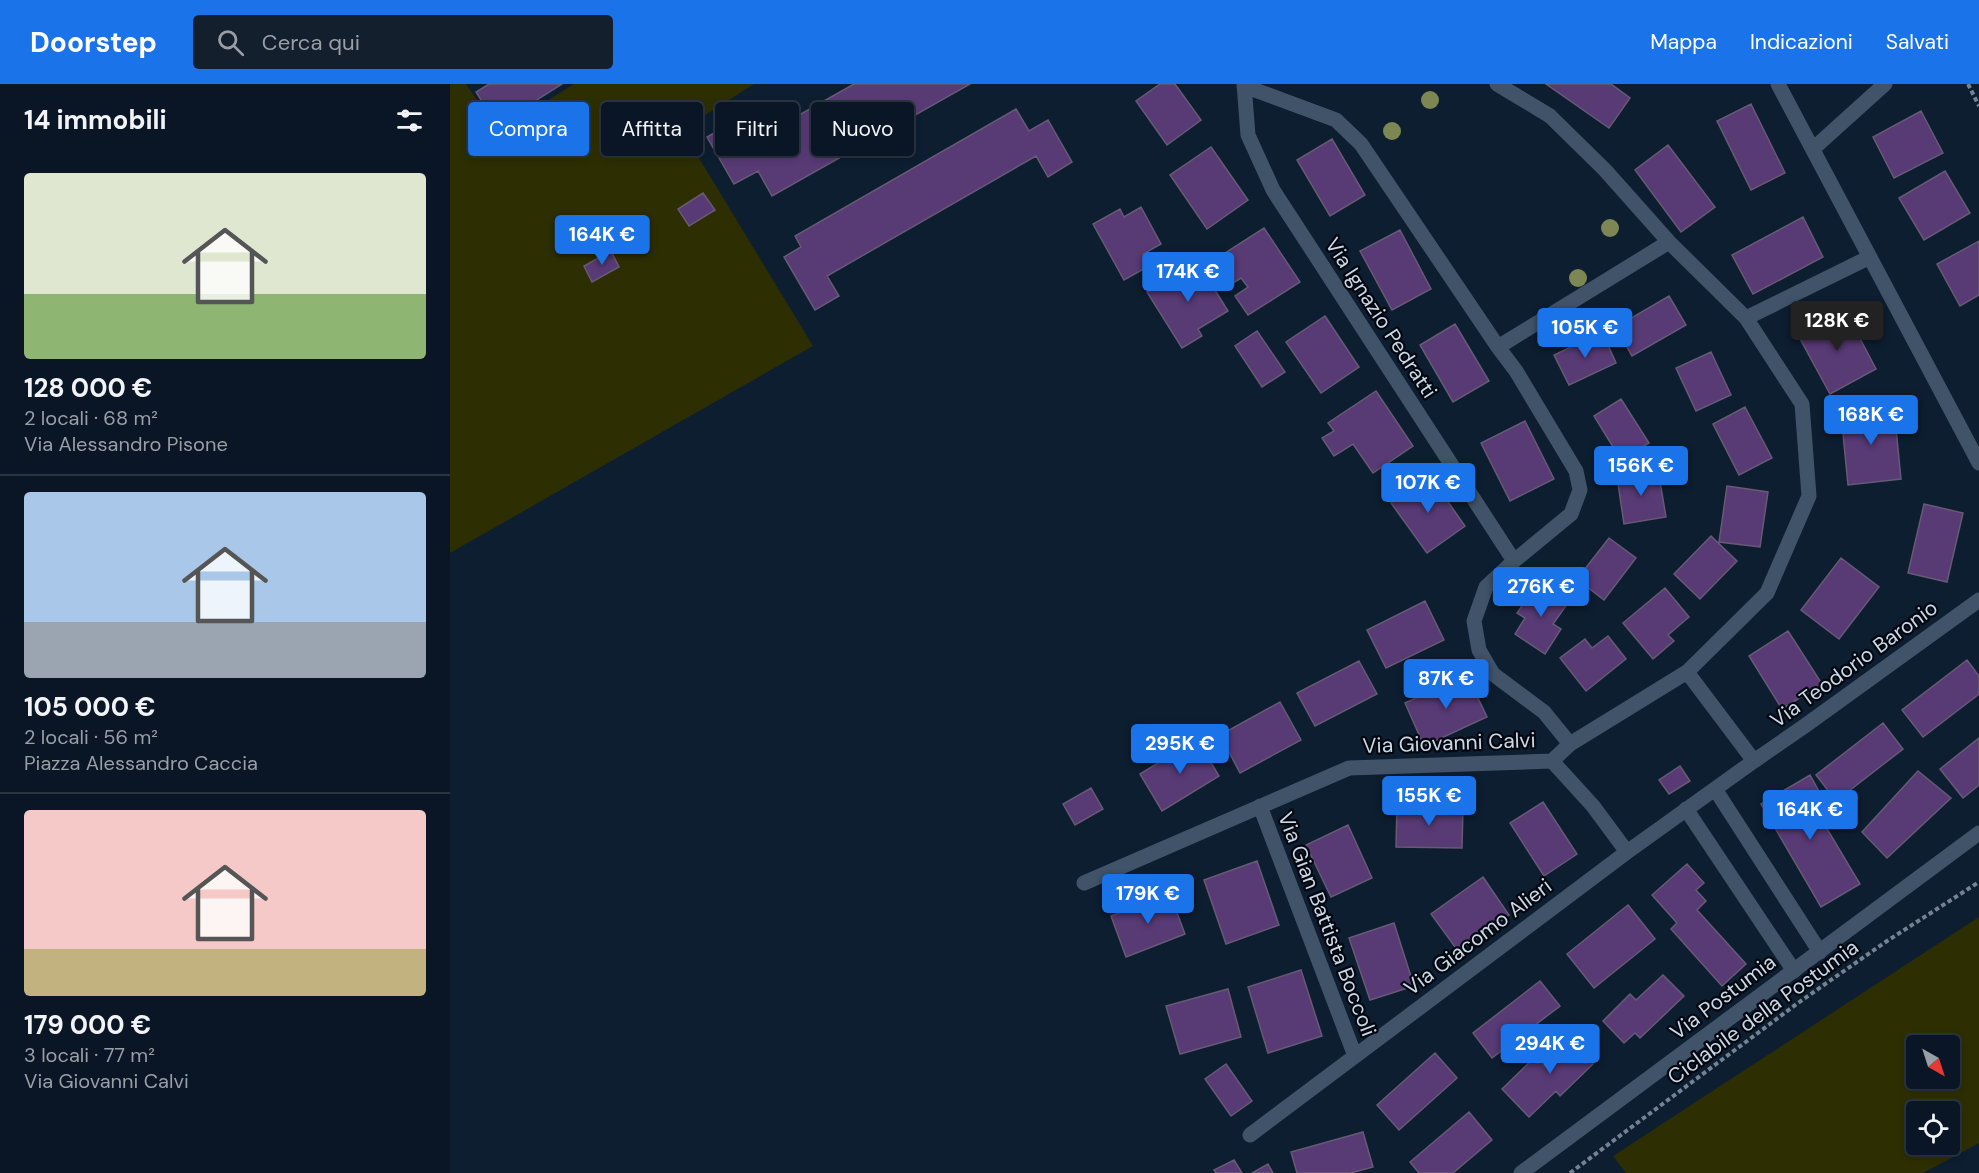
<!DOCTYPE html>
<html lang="it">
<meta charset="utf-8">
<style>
:root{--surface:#0a1625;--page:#131f2d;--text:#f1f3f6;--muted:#999fa7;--line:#2a3542;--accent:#1a73e8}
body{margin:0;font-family:"DM Sans",sans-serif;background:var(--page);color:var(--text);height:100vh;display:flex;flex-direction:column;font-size:22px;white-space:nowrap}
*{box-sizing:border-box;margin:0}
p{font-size:20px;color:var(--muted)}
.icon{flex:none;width:33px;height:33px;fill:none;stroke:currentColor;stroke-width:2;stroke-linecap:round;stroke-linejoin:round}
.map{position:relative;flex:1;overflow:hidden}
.details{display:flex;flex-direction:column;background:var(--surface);width:450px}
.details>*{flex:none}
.guide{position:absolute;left:18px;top:18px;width:570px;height:54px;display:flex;gap:12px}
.needle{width:39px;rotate:141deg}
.tools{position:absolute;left:1456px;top:951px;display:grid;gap:12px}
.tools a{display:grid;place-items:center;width:54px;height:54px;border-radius:6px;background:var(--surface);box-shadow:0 3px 9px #0003,0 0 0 2px var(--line);font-size:30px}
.price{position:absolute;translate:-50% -51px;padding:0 14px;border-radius:6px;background:var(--accent);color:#fff;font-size:20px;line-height:39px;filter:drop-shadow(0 2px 3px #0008)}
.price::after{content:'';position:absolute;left:50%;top:36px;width:18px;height:14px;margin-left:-9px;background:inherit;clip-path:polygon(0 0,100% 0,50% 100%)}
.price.on{background:#222;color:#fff}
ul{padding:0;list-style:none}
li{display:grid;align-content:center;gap:12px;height:318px;padding:0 24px}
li+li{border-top:2px solid var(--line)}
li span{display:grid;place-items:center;height:186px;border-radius:6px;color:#555}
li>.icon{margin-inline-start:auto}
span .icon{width:108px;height:108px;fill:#fffc;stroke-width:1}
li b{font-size:26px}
h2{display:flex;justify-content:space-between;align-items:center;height:72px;padding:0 24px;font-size:26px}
.chip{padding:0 21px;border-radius:6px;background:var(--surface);box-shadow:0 3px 9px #0003,0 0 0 2px var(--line);font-size:21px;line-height:54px}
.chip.on{background:var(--accent);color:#fff}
header{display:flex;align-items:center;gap:36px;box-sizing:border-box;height:84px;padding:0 30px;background:var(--accent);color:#fff}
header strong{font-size:28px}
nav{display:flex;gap:33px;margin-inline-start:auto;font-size:21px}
.search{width:420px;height:54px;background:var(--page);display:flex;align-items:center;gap:15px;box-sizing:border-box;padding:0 21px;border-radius:6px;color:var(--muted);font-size:22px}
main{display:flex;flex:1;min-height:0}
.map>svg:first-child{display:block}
.green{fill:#2e2e03;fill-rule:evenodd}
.building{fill:#583a75;stroke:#675a74;stroke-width:1.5}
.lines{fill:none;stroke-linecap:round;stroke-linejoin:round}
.path{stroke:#748292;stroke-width:4;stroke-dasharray:4.5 3;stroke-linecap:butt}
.street{stroke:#415369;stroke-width:15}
.secondary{stroke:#415369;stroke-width:15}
.tree{fill:#7d8754}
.labels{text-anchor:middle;stroke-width:4.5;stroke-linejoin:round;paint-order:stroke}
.street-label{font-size:21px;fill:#ccd7e5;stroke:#030810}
</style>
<header>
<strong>Doorstep</strong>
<div class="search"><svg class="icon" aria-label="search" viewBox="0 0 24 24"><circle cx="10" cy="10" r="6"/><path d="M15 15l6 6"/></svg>Cerca qui</div>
<nav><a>Mappa</a><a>Indicazioni</a><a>Salvati</a></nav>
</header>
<main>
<section class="details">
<h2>14 immobili<svg class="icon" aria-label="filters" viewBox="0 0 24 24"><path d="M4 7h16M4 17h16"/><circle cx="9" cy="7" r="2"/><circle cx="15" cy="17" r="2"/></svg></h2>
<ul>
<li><span style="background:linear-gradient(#dfe7d0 65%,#8fb573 0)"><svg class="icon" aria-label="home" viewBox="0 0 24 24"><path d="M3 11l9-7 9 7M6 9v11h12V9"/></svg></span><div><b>128 000 €</b><p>2 locali · 68 m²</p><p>Via Alessandro Pisone</p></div></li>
<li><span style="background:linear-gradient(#a9c7e8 70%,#9aa5b1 0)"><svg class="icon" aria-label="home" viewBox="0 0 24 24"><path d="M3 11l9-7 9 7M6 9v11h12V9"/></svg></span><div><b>105 000 €</b><p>2 locali · 56 m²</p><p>Piazza Alessandro Caccia</p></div></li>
<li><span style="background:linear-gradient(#f6c9c9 75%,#c2b280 0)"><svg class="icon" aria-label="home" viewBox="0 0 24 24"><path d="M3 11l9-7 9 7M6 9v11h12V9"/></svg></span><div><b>179 000 €</b><p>3 locali · 77 m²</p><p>Via Giovanni Calvi</p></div></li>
</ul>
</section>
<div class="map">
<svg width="1529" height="1089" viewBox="0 0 1529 1089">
<rect width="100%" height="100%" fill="#0d1e31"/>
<!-- green -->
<path class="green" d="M0,0h16l32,47 76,-47h180l-72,46 131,216 -363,207z
M1529,833v226l-56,30h-297l-13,-17zM1467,962h33v32h-33zM1467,1028h33v32h-33z"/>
<!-- building -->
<path class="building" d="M39,0h73l-65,41 -21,-33z
M404,0h116l-198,112 -14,-25 -24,13 -27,-47 24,-14 13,23z
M710,0h15l26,36 -34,25 -31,-44z
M1096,0h65l19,14 -21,30z
M1301,20l34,69 -34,17 -34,-69z
M566,25l13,22 19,-11 24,42 -24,15 -12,-21 -209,120 12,20 -24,14 -31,-53 17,-10 -6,-11z
M1471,27l22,42 -49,25 -21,-41z
M882,55l33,56 -35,21 -33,-56z
M1218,61l47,62 -34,25 -46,-62z
M761,63l37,53 -41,29 -37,-54z
M1495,87l25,42 -46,27 -25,-42z
M253,109l12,17 -26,16 -11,-17z
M691,123l20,37 -18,10 6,12 -25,14 -31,-56 27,-15 4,8z
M1353,133l20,40 -70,37 -21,-39z
M814,144l36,54 -52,33 -13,-19 13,-9 -7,-9 -14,9 -16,-25z
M950,146l31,59 -39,21 -32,-59z
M1529,157v54l-19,11 -23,-42z
M161,167l8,16 -27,15 -8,-16z
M747,177l31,50 -30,18 4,7 -20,12 -35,-56z
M1219,212l17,29 -54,31 -16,-29z
M1395,226l31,59 -46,25 -32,-59z
M875,232l34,51 -38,26 -35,-51z
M1005,240l34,57 -36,21 -33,-57z
M807,247l28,41 -23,15 -27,-41z
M1152,248l14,31 -47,22 -15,-30z
M1261,268l20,43 -35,16 -20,-43z
M926,307l37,55 -40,27 -20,-29 -19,12 -12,-18 12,-7 -6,-8z
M1171,315l28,44 -28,17 -27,-44z
M1295,323l27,51 -33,17 -26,-51z
M1444,324l7,71 -53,6 -7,-72z
M1075,337l29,58 -44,22 -29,-58z
M1208,386l8,47 -42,7 -7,-47z
M979,391l36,51 -38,27 -36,-50z
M1277,402l41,6 -8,55 -41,-5z
M1474,420l39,9 -16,69 -39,-9z
M1261,452l26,25 -37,38 -26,-25z
M1159,454l27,20 -32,42 -27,-21z
M1391,474l38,29 -40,52 -38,-29z
M1088,499l30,20 -15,21 8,5 -16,25 -30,-20 10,-16 -8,-5z
M1215,504l24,29 -21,18 6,6 -21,18 -30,-36z
M975,517l19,39 -58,28 -19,-38z
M1338,547l34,53 -40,25 -33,-53z
M1158,552l18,23 -40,32 -26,-33 25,-19 7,9z
M1517,576l12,16v18l-56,43 -21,-27z
M909,577l18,33 -62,32 -18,-33z
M1017,591l20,42 -63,29 -19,-43z
M830,618l21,38 -61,33 -20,-38z
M1433,639l20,26 -67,52 -20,-26z
M1529,654v47l-16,13 -23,-29z
M747,655l22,37 -57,35 -22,-37z
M1230,682l10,15 -21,13 -10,-14z
M1468,687l33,27 -64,60 -25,-26z
M1360,691l11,20 -10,7 49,82 -39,23 -60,-103z
M641,704l12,21 -28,16 -12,-21z
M1093,718l34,52 -33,22 -34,-53z
M947,721l66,2 -1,41 -66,-1z
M898,741l24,53 -41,19 -25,-52z
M807,777l22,64 -53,19 -22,-64z
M1237,780l17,19 -8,7 10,11 -9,9 49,54 -24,22 -51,-57 6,-6 -25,-28z
M1033,793l26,38 -51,36 -27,-37z
M720,810l15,40 -59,23 -15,-41z
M1178,821l27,34 -61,49 -27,-34z
M944,839l20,63 -44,14 -21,-62z
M851,886l21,66 -54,17 -20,-66z
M1213,891l21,21 -44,42 -5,-5 -11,10 -21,-22 27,-27 6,6z
M1090,897l20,25 -68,52 -19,-25z
M778,905l13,48 -61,17 -14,-48z
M1130,948l17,18 -9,9 5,5 -33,32 -4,-5 -27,26 -27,-28 34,-33 8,10z
M985,969l22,25 -58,52 -22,-25z
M776,980l26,37 -21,15 -26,-37z
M1019,1028l23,28 -39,33h-34l-9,-11z
M913,1048l10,35 -22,6h-54l-6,-21z
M784,1076l8,13h-26l-2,-3z
M818,1080l5,9h-21z"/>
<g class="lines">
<!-- path -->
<path class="path" d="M1518,0l11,22
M1120,1089l228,-170 89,-62 92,-59"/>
<!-- street -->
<path class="street" d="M794,0l4,51 25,55 241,371
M1047,0l53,32 55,54 64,72 77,76 56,86 7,92 -42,97 -80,79
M1328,0l201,379
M794,2l92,34 25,24 137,203 171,-105
M1364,64l71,-64
M1296,234l124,-61
M1048,263l18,24 60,100 4,19 -9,24 -57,47 -28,26 -12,34 5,29 14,24 51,38 26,32
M1304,677l52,-36 173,-125
M1265,705l105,163
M810,722l95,250
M1236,725l108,162
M634,799l265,-115 203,-7
M800,1051l377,-283 127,-91 -67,-89 -117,72 -18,17 41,45 34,46"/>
<!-- secondary -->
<path class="secondary" d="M1071,1089l458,-340"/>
</g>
<!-- trees -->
<g class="tree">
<circle cx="980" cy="16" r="9"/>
<circle cx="942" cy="47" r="9"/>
<circle cx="1160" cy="144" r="9"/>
<circle cx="1128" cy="194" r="9"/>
</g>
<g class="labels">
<!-- street labels -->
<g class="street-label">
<text transform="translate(931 234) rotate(57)" y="7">Via Ignazio Pedratti</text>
<text transform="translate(1404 580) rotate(-36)" y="7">Via Teodorio Baronio</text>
<text transform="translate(999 659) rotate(-2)" y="7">Via Giovanni Calvi</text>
<text transform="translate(877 840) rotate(69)" y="7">Via Gian Battista Boccoli</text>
<text transform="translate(1028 853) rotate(-37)" y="7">Via Giacomo Alieri</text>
<text transform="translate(1273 913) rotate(-37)" y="7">Via Postumia</text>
<text transform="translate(1313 928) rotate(-36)" y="7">Ciclabile della Postumia</text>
</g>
</g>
</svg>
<div class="tools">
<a><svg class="needle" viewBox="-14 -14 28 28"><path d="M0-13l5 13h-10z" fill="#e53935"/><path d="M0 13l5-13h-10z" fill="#999fa7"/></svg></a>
<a><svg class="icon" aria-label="locate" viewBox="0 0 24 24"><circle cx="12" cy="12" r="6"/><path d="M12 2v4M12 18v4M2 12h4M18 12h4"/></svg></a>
</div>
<b class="price" style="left:152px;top:182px">164K €</b>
<b class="price" style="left:738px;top:219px">174K €</b>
<b class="price on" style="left:1387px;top:268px">128K €</b>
<b class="price" style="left:1135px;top:275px">105K €</b>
<b class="price" style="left:1421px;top:362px">168K €</b>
<b class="price" style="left:1191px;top:413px">156K €</b>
<b class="price" style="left:978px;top:430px">107K €</b>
<b class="price" style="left:1091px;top:534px">276K €</b>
<b class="price" style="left:996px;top:626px">87K €</b>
<b class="price" style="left:730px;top:691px">295K €</b>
<b class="price" style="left:979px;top:743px">155K €</b>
<b class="price" style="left:1360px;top:757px">164K €</b>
<b class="price" style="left:698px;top:841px">179K €</b>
<b class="price" style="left:1100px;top:991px">294K €</b>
<div class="guide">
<a class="chip on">Compra</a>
<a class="chip">Affitta</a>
<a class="chip">Filtri</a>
<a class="chip">Nuovo</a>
</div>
</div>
</main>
